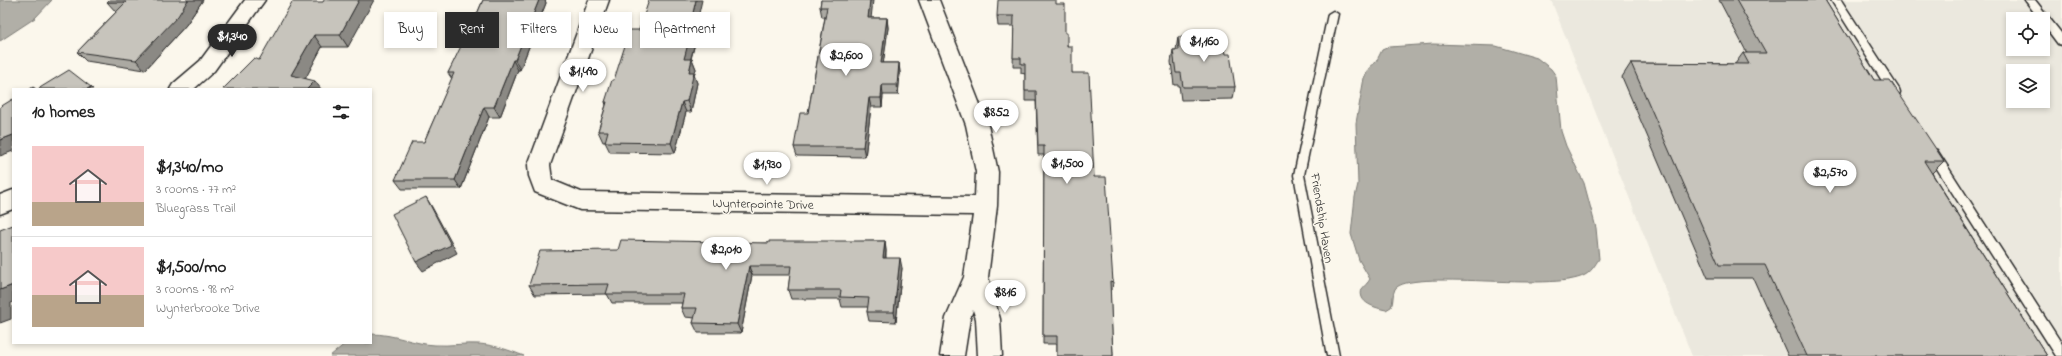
<!DOCTYPE html>
<meta charset="utf-8">
<style>
:root{--surface:#fff;--page:#f6f6f6;--text:#222;--muted:#767676;--line:#e0e0e0;--accent:#2b2b2b}
body{margin:0;font-family:"Indie Flower",sans-serif;background:var(--page);color:var(--text);height:100vh;display:flex;flex-direction:column;font-size:15px;white-space:nowrap}
*{box-sizing:border-box;margin:0}
p{font-size:13px;color:var(--muted)}
.icon{flex:none;width:22px;height:22px;fill:none;stroke:currentColor;stroke-width:2;stroke-linecap:round;stroke-linejoin:round}
.map{position:relative;flex:1;overflow:hidden}
.sheet{position:absolute;left:12px;top:88px;width:360px;height:256px;display:flex;flex-direction:column;background:var(--surface);border-radius:0px;box-shadow:0 2px 6px #0003}
.sheet>*{flex:none}
.hud{position:absolute;left:384px;top:12px;width:380px;height:36px;display:flex;gap:8px}
.buttons{position:absolute;left:2006px;top:12px;display:grid;gap:8px}
.buttons a{display:grid;place-items:center;width:44px;height:44px;border-radius:0px;background:var(--surface);box-shadow:0 2px 6px #0003;font-size:20px}
.price{position:absolute;translate:-50% -34px;padding:0 9px;border-radius:14px;background:#fff;color:#222;font-size:13px;line-height:26px;filter:drop-shadow(0 1px 2px #0008)}
.price::after{content:'';position:absolute;left:50%;top:24px;width:12px;height:9px;margin-left:-6px;background:inherit;clip-path:polygon(0 0,100% 0,50% 100%)}
.price.on{background:var(--accent);color:#fff}
ul{padding:0;list-style:none}
li{display:flex;align-items:center;gap:12px;height:100px;padding:0 20px}
li+li{border-top:1px solid var(--line)}
li span{display:grid;place-items:center;flex:none;width:112px;height:80px;border-radius:0px;color:#555}
li>.icon{margin-inline-start:auto}
span .icon{width:48px;height:48px;fill:#fffc;stroke-width:1}
li b{font-size:17px}
h2{display:flex;justify-content:space-between;align-items:center;height:48px;padding:0 20px;font-size:17px}
.tag{padding:0 14px;border-radius:0px;background:var(--surface);box-shadow:0 2px 6px #0003;font-size:14px;line-height:36px}
.tag.on{background:var(--accent);color:#fff}
.map>svg:first-child{display:block}
.built{fill:#ebe8de;fill-rule:evenodd}
.water{fill:#b1afa7;stroke:#7b7a75}
.lines{fill:none;stroke-linecap:round;stroke-linejoin:round}
.lane-casing{stroke:#2b2b2b;stroke-width:3}
.street-casing{stroke:#2b2b2b;stroke-width:3}
.lane{fill:#fbf7ec;fill-rule:evenodd}
.street{fill:#fbf7ec;fill-rule:evenodd}
.wall{fill:#aba9a2;stroke:#2b2b2b}
.shaded-wall{fill:#8b8984;stroke:#2b2b2b}
.building{fill:#c7c4bc;stroke:#2b2b2b}
.labels{text-anchor:middle;stroke-width:3;stroke-linejoin:round;paint-order:stroke}
.street-label{font-size:13px;fill:#2b2b2b;stroke:#fbf7ec}
</style>
<div class="map">
<svg width="2062" height="356" viewBox="0 0 2062 356">
<rect width="100%" height="100%" fill="#fbf7ec"/>
<filter id="ink" filterUnits="userSpaceOnUse"><feTurbulence type="fractalNoise" baseFrequency=".025" numOctaves="2"/><feDisplacementMap in="SourceGraphic" scale="8" xChannelSelector="R" yChannelSelector="G"/><feConvolveMatrix kernelMatrix="1 2 1 2 8 2 1 2 1" color-interpolation-filters="sRGB"/></filter>
<g filter="url(#ink)">
<!-- built -->
<path class="built" d="M1551,0h511v356h-370zM2013,19h30v30h-30zM2013,71h30v30h-30z"/>
<!-- water -->
<path class="water" d="M0,0h52l-17,18 -35,23z
M1433,44l63,2 41,12 14,11 5,7 5,55 5,15 18,37 12,45 3,31c-4,6 -8,13 -14,16 -32,18 -176,-7 -190,14 -3,5 -1,13 -4,18l-5,3c-10,-2 -29,-7 -24,-21 2,-3 6,-6 8,-10l-11,-19 -8,-26 4,-37 3,-13 -2,-61 8,-45 5,-10 7,-6 6,-12 7,-3z
M371,334c24,0 42,10 64,11 15,1 29,-2 44,-1 15,1 30,6 45,12h-194l16,-13h25z"/>
<g class="lines">
<!-- lane casing -->
<g class="lane-casing">
<path id="lane" d="M1831,0h10l58,89 1,3 -1,3h-8z
M2025,0h10l27,34v11l-4,-1 -15,-20v-5h-4z
M1333,11l5,3 -34,161 35,181h-12l-33,-181 34,-161z
M1933,149l4,1 125,194v12h-6l-127,-200 -1,-3 1,-3z"/>
</g>
<!-- street casing -->
<g class="street-casing">
<path id="street" d="M245,0h20l-51,71 -20,18h-24l3,-5 27,-23z
M589,0h20l-59,165 2,15 29,12 394,5 1,-25 -10,-47 -47,-125h20l49,125 10,47 -1,34 -9,71 12,42 2,37h-24l-2,-37 -3,-9 -3,8 -6,38h-24l6,-38 18,-41 9,-62 -393,-5 -45,-18 -6,-16 -1,-11z
M13,190v19l-13,5v-19z"/>
</g>
<!-- lane -->
<use href="#lane" class="lane"/>
<!-- street -->
<use href="#street" class="street"/>
</g>
<!-- wall -->
<path class="wall" d="M203,0l-17,25 -41,45 -59,-9 -9,-9 39,-40 -9,-10z
M483,0h62l1,3 -26,67h-2l-18,47h-11l-28,72h-59l-7,-9 29,-38 28,-63 -4,-6 18,-33z
M821,0l50,18h16l1,10 -5,35h16l1,10 -2,22h-15l-1,12h-11l-6,50 -68,-1 -3,-9 14,-34 17,-96h-3l-2,-10z
M1719,0h106l49,80 70,81 -12,12 115,183h-259l-35,-78h-45l-86,-201 9,-14 104,1 8,-11h4z
M323,2l25,45h-26l-17,31 16,11 -62,-29z
M1056,4l9,29 7,40 22,104 19,105 -1,8h-2l3,66h-56v-12h-14l1,-189h-6l-2,-54h-11v-27l-4,-1v-6h-8l1,-41h-16l-1,-10z
M697,22l2,6 -8,31h1l4,10 -2,6 3,8 -6,29h-5l-11,41 -65,-1 -5,-10h-2l-5,-11 8,-26 -1,-3 34,-72z
M1178,37l48,17 9,33 -2,12 -52,1 -2,-15h-5l-3,-23 2,-12h3z
M885,241l1,10v7l16,10 -6,54 -27,-1 -2,-9 1,-5h-26l-2,-8h-49l-3,-9 2,-15h-38l-11,58h-43l-5,-10 2,-5 -10,-1 -4,-9 1,-5h-70l-5,-9 -72,1 -6,-10 89,-35 151,-7z"/>
<!-- shaded-wall -->
<path class="shaded-wall" d="M188,0h15l-17,25 -41,45 -9,-10z
M359,0h15l-26,47 -8,-12z
M539,0h6l1,3 -26,67 -5,-10z
M696,0h6l-5,22 2,6 -11,41 -4,-10 8,-42z
M870,0h3l-3,28 -2,-10z
M887,18l1,10 -6,45 -1,-10z
M314,35l8,12 -21,40 -10,-12z
M692,59l4,10 -2,6 3,8 -6,29 -4,-11 2,-29z
M513,60l5,10 -18,47 -6,-10z
M899,63l1,10 -2,22 -1,-10z
M315,81l6,8h-14z
M882,85l1,10 -1,12 -1,-9z
M91,87l2,2h-6z
M869,98l2,9 -6,50 -2,-10z
M682,102l4,10 -11,41 -4,-10z
M484,107l5,10 -28,72 -6,-9z
M13,135v16l-13,5v-16z
M426,197l6,10 25,46 -34,18 -7,-9z
M885,241l1,10 -2,16 -1,-9z
M900,258l2,10 -6,54 -2,-10z
M749,266l3,9 -11,58 -4,-9z
M13,285v17l-2,1v16l-11,4v-33z"/>
<!-- building -->
<path class="building" d="M109,0h79l-10,16 -42,44 -59,-8 49,-50h-19z
M324,0h35l-19,35h-26l-23,40 24,6 -8,8h-84l31,-31 5,2 33,-58h31z
M483,0h56l-24,60h-2l-19,47h-10l-29,73h-60l17,-38h12l30,-69h-6l16,-33h2z
M649,0h47l-4,17h3l-11,42h8l-3,13h5l-7,29 -5,1 -11,41 -66,-1 3,-11h-10l9,-29h-2l7,-22h2l16,-50h9z
M821,0h49l-2,18h19l-6,45h18l-2,22h-15l-1,13h-12l-6,49h-69l6,-34h8l19,-106h-7z
M998,0h58v4h9v29h2v13h5v27h17l5,104h12l7,105 -3,-1 3,75h-56v-20h-14l1,-190h-6l-2,-55h-11v-27h-4v-6h-8l1,-42h-17z
M1736,0h89l49,80h16l54,81h-20l123,195h-240l-42,-91h-46l-88,-202 118,1 -6,-11h23z
M1178,37h45l3,17h4l5,33h-52l-2,-14h-5l-3,-23h6z
M69,70l22,17 -4,2h-49z
M33,87l3,2h-6z
M13,99v36l-13,5v-33z
M426,197l25,48 -35,17 -24,-48z
M13,225v60l-13,5v-60z
M621,240l148,3v-2h116l-2,17h17l-6,54h-27l2,-14 -29,-1 1,-7h-53l3,-24h-42l-12,58 -44,-1 4,-15h-16l3,-14h-78l3,-10 -80,1 11,-34 78,-1z"/>
</g>
<g class="labels">
<!-- street labels -->
<g class="street-label">
<text transform="translate(763 203) rotate(1)" y="5">Wynterpointe Drive</text>
<text transform="translate(1323 218) rotate(81)" y="5">Friendship Haven</text>
</g>
</g>
</svg>
<div class="buttons">
<a><svg class="icon" aria-label="locate" viewBox="0 0 24 24"><circle cx="12" cy="12" r="6"/><path d="M12 2v4M12 18v4M2 12h4M18 12h4"/></svg></a>
<a><svg class="icon" aria-label="layers" viewBox="0 0 24 24"><path d="M12 4l9 5-9 5-9-5zM3 14l9 5 9-5"/></svg></a>
</div>
<b class="price on" style="left:232px;top:58px">$1,340</b>
<b class="price" style="left:1204px;top:63px">$1,160</b>
<b class="price" style="left:846px;top:77px">$2,600</b>
<b class="price" style="left:583px;top:93px">$1,490</b>
<b class="price" style="left:996px;top:134px">$852</b>
<b class="price" style="left:1067px;top:185px">$1,500</b>
<b class="price" style="left:767px;top:186px">$1,930</b>
<b class="price" style="left:1830px;top:194px">$2,570</b>
<b class="price" style="left:726px;top:271px">$2,010</b>
<b class="price" style="left:1005px;top:314px">$816</b>
<div class="hud">
<a class="tag">Buy</a>
<a class="tag on">Rent</a>
<a class="tag">Filters</a>
<a class="tag">New</a>
<a class="tag">Apartment</a>
</div>
<section class="sheet">
<h2>10 homes<svg class="icon" aria-label="filters" viewBox="0 0 24 24"><path d="M4 7h16M4 17h16"/><circle cx="9" cy="7" r="2"/><circle cx="15" cy="17" r="2"/></svg></h2>
<ul>
<li><span style="background:linear-gradient(#f6c9c9 70%,#b9a48a 0)"><svg class="icon" aria-label="home" viewBox="0 0 24 24"><path d="M3 11l9-7 9 7M6 9v11h12V9"/></svg></span><div><b>$1,340/mo</b><p>3 rooms · 77 m²</p><p>Bluegrass Trail</p></div></li>
<li><span style="background:linear-gradient(#f6c9c9 60%,#b9a48a 0)"><svg class="icon" aria-label="home" viewBox="0 0 24 24"><path d="M3 11l9-7 9 7M6 9v11h12V9"/></svg></span><div><b>$1,500/mo</b><p>3 rooms · 98 m²</p><p>Wynterbrooke Drive</p></div></li>
</ul>
</section>
</div>
